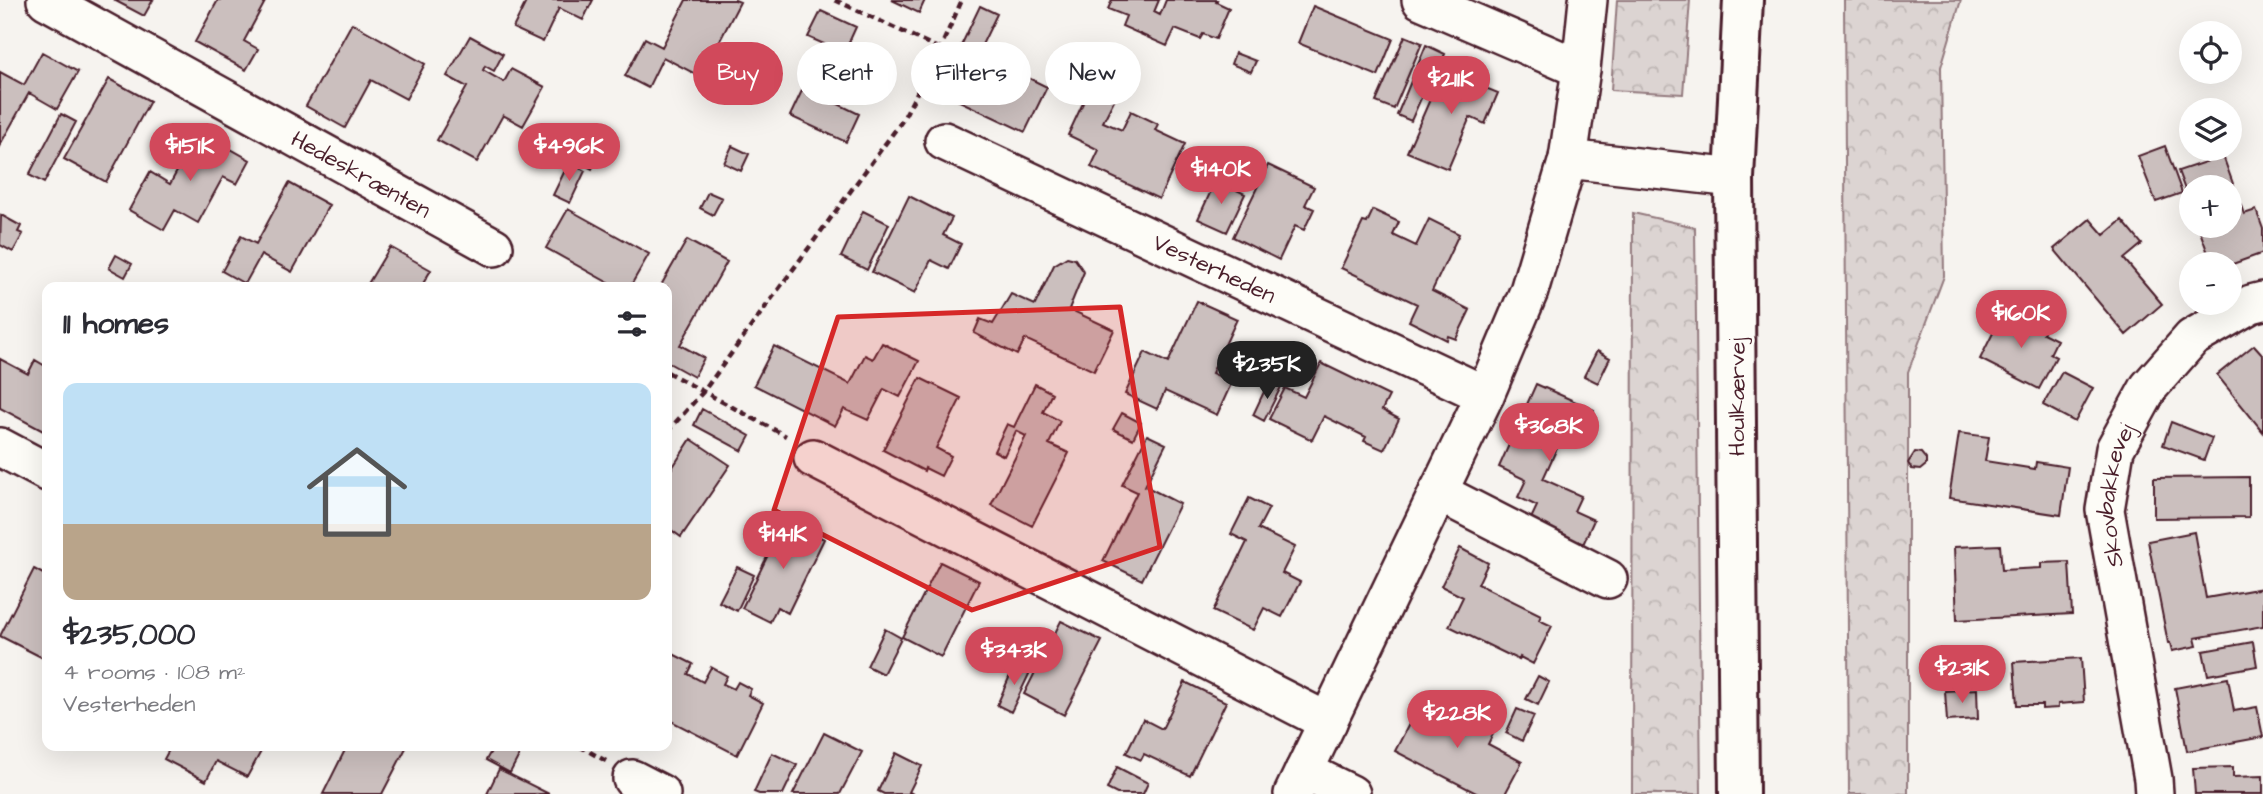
<!DOCTYPE html>
<meta charset="utf-8">
<style>
:root{--surface:#fff;--page:#f2f2f3;--text:#2b2b33;--muted:#7c7c81;--accent:#d1495b}
body{margin:0;font-family:"Architects Daughter",sans-serif;background:var(--page);color:var(--text);height:100vh;display:flex;flex-direction:column;font-size:26px;white-space:nowrap}
*{box-sizing:border-box;margin:0}
p{font-size:23px;color:var(--muted)}
.icon{flex:none;width:38px;height:38px;fill:none;stroke:currentColor;stroke-width:2;stroke-linecap:round;stroke-linejoin:round}
.map{position:relative;flex:1;overflow:hidden}
.drawer{position:absolute;left:42px;top:282px;width:630px;height:469px;display:flex;flex-direction:column;background:var(--surface);border-radius:14px;box-shadow:0 7px 28px #0002}
.drawer>*{flex:none}
.hud{position:absolute;left:693px;top:42px;width:665px;height:63px;display:flex;gap:14px}
.buttons{position:absolute;left:2179px;top:21px;display:grid;gap:14px}
.buttons a{display:grid;place-items:center;width:63px;height:63px;border-radius:50%;background:var(--surface);box-shadow:0 7px 28px #0002;font-size:35px}
.price{position:absolute;translate:-50% -60px;padding:0 16px;border-radius:24px;background:var(--accent);color:#fff;font-size:23px;line-height:46px;filter:drop-shadow(0 2px 4px #0008)}
.price::after{content:'';position:absolute;left:50%;top:42px;width:21px;height:16px;margin-left:-10px;background:inherit;clip-path:polygon(0 0,100% 0,50% 100%)}
.price.selected{background:#222;color:#fff}
ul{padding:0;list-style:none}
li{display:grid;align-content:center;gap:14px;height:371px;padding:0 21px}
li span{display:grid;place-items:center;height:217px;border-radius:14px;color:#555}
li>.icon{margin-inline-start:auto}
span .icon{width:126px;height:126px;fill:#fffc;stroke-width:1}
li b{font-size:30px}
h2{display:flex;justify-content:space-between;align-items:center;height:84px;padding:0 21px;font-size:30px}
.pill{padding:0 24px;border-radius:32px;background:var(--surface);box-shadow:0 7px 28px #0002;font-size:24px;line-height:63px}
.pill.selected{background:var(--accent);color:#fff}
.map>svg:first-child{display:block}
.forest{fill:url(#forest-crowns);stroke:#937a7e;stroke-width:2}
.building{fill:#cbbfbe;stroke:#4a1f2b;stroke-width:2}
.lines{fill:none;stroke-linecap:round;stroke-linejoin:round}
.minor-casing{stroke:#4a1f2b;stroke-width:42}
.tertiary-casing{stroke:#4a1f2b;stroke-width:44}
.path{stroke:#4a1f2b;stroke-width:4.5;stroke-dasharray:7 5;stroke-linecap:butt}
.minor{stroke:#fdfcf7;stroke-width:37}
.tertiary{stroke:#fdfcf7;stroke-width:38}
.marked{fill:#d62828;fill-opacity:0.2;stroke:#d62828;stroke-width:5;stroke-linejoin:round}
.labels{text-anchor:middle;stroke-width:5;stroke-linejoin:round;paint-order:stroke}
.street-label{font-size:23px;fill:#4a1f2b;stroke:#fdfcf7}
</style>
<div class="map">
<svg width="2263" height="794" viewBox="0 0 2263 794">
<defs>
<pattern id="forest-crowns" width="20" height="18" patternUnits="userSpaceOnUse" patternTransform="scale(1.75)"><rect width="20" height="18" fill="#dcd4d2"/><path d="M2 6a3 3 0 1 1 6 0M12 15a3 3 0 1 1 6 0" fill="none" stroke="#beb6b4"/></pattern>
</defs>
<rect width="100%" height="100%" fill="#f6f3ef"/>
<filter id="ink" filterUnits="userSpaceOnUse"><feTurbulence type="fractalNoise" baseFrequency=".0143" numOctaves="2"/><feDisplacementMap in="SourceGraphic" scale="14" xChannelSelector="R" yChannelSelector="G"/><feConvolveMatrix kernelMatrix="1 2 1 2 8 2 1 2 1" color-interpolation-filters="sRGB"/></filter>
<g filter="url(#ink)">
<!-- forest -->
<path class="forest" d="M1617,0h73l-7,94 -72,-4z
M1844,0h117l-20,67 3,209 -36,96v422h-59z
M1633,213l62,14 6,567h-69z"/>
<!-- building -->
<path class="building" d="M114,0h39l-9,16z
M218,0h48l-22,41 14,8 -12,21 -51,-28z
M527,0h66l-10,20 -24,-12 -16,34 -30,-14z
M686,0h49l5,2 -39,75 -38,-20 -15,31 -23,-12 20,-38 17,9z
M892,0h33l-6,13z
M1112,0h47l-5,12 6,3 6,-15h51l-1,2 13,6 -13,31 -13,-5 -3,5 -25,-10 -8,17 -45,-20 4,-10 -18,-7z
M980,6l17,8 -19,39 69,34 -22,45 -72,-34 10,-21 -14,-6z
M1313,6l80,33 -15,37 -80,-33z
M821,11l35,16 -11,24 37,17 -14,28 -27,-13 -9,18 27,13 -13,28 -56,-26 34,-72 -16,-7z
M352,23l73,41 -19,35 -35,-19 -26,48 -39,-22z
M470,36l33,18 -9,17 -9,-5 -2,4 21,12 7,-13 34,18 -22,39 -20,-11 -26,47 -40,-22 30,-53 -20,-11z
M1405,36l17,7 -28,66 -18,-7z
M1426,45l19,9 -15,34 -4,-1 -15,34 -14,-6z
M42,52l36,20 -21,37 -28,-16 -29,52v-73l24,13z
M1235,53l21,8 -5,11 -20,-8z
M1445,65l40,16 -2,6 15,6 -13,31 -15,-7 -22,52 -41,-17z
M1096,75l20,9 -6,12 5,2 -12,24 19,8 9,-19 27,13 -3,6 30,14 -26,55 -68,-32 8,-17 -31,-15z
M109,79l41,22 -44,81 -42,-23z
M61,114l15,8 -32,61 -15,-8z
M596,124l15,7 -19,38 -15,-8z
M199,131l51,29 -13,24 -14,-7 -25,46 -23,-13 -11,20 -35,-20 21,-38 20,12z
M732,146l17,8 -8,17 -17,-8z
M2165,146l17,47 -26,9 -18,-46z
M2223,156l21,58 12,-4 7,19v24l-33,12 -18,-1 -14,-38h32v-39h-39v19l-13,-35z
M569,162l16,9 -15,32 -17,-8z
M1268,165l46,22 -9,18 9,4 -10,21 -9,-4 -16,34 -46,-23z
M1216,180l29,14 -18,38 -29,-13z
M289,183l40,22 -37,67 -31,-17 -16,29 -23,-13 19,-35 15,8z
M708,192l14,6 -9,17 -13,-7z
M909,196l43,22 -9,17 18,9 -12,25 -18,-9 -16,33 -43,-21z
M568,209l81,45 -19,33h-14l-70,-39z
M1373,210l26,12 -6,13 23,11 13,-27 30,15 -27,57 38,19 -14,29 -8,-3 -1,4 -38,-19 8,-17 -76,-36 22,-46 4,1z
M863,211l26,13 -22,46 -26,-13z
M1,215l20,11 -3,6 5,2 -10,18 -13,-7z
M2090,219l14,16 18,-15 20,24 -18,15 38,45 -36,31 -72,-86z
M687,240l40,22 -47,83 24,13 -10,19 -27,-15v-75h-7z
M390,247l41,23 -10,17h-55z
M116,255l16,9 -7,13 -16,-9z
M1067,257l8,2 9,13 -15,37 45,21 -20,41 -69,-32 -8,16 -43,-22 6,-14 13,5 18,-30 24,11 19,-40z
M1197,301l40,18 -25,54 20,9 -15,33 -52,-24 -8,18 -32,-15 20,-42 23,11z
M2003,313l16,8 3,-6 24,12 -3,6 14,7 -7,14 6,3 -17,32 -59,-30z
M882,343l37,18 -19,36 -16,-8 -16,31 -24,-11 -9,17 -81,-41 20,-39 76,38 15,-29 8,4z
M2254,345l9,10v77l-46,-57z
M1597,351l13,7 -12,25 -14,-7z
M0,359l28,15 7,-14 12,7v66l-47,-25z
M1321,363l68,33 -7,14 17,9 -15,31 -20,-9 2,-4 -42,-21 -12,24 -43,-21 16,-31 19,9z
M2062,372l31,16 -18,34 -32,-17z
M920,378l41,20 -25,50 15,8 -10,20 -16,-8 -1,3 -41,-21z
M1269,381l12,6 -17,34 -11,-6z
M1035,384l17,9 -9,19 17,9 -11,23 20,9 -37,73 -41,-21 35,-69 -10,-5 -12,25 -10,-5 13,-27 7,3z
M1536,384l58,26 -16,34 -16,-7 -19,42 38,17 -7,15 20,9 -13,29 -53,-24 9,-19 -19,-9 8,-17 -27,-13z
M702,409l48,27 -8,15 -48,-26z
M1122,413l19,10 -8,16 -20,-10z
M2171,422l41,16 -8,22 -41,-15z
M1959,433l30,4 -4,24 50,8 1,-7 32,5 -7,48 -112,-17z
M1147,435l19,9 -21,42 35,18 -38,76 -39,-19 34,-69 -15,-7z
M691,439l39,26 -49,72 -14,-10v-51z
M1915,452l6,1 5,6v6l-6,5 -8,-1 -4,-6z
M2249,477v40l-95,1v-40z
M1249,498l20,10 -11,21 37,18 -13,26 18,9 -18,35 -18,-9 -11,22 -40,-19 34,-69 -16,-8z
M785,520l39,19 -36,74 -11,-6 -7,15 -28,-14z
M2194,532l12,66 57,-10v38l-68,12 2,8 -25,5 -2,-8h-2l-20,-102z
M2000,545l2,25 39,-2v-5l28,-1 3,52 -115,6 -3,-73z
M1460,548l28,15 -10,21 63,31 -2,5 13,6 -19,38 -13,-7 -1,3 -70,-34 14,-29 -22,-11z
M940,562l39,19 -38,76 -39,-20z
M737,567l17,8 -17,36 -18,-9z
M34,569l13,7v84l-47,-24z
M1061,621l41,20 -38,74 -40,-21z
M885,629l16,9 -18,36 -16,-8z
M2253,642l4,24 -49,9 -5,-24z
M673,654l20,10 -5,10 15,8 8,-15 16,9 -4,8 11,5 4,-7 13,7 -3,6 15,8 -26,52 -70,-36v-53z
M2081,658l3,44 -26,2v4l-16,1v-4h-25l-3,-43z
M1016,662l15,8 -20,42 -14,-7z
M1538,676l11,6 -11,23 -12,-6z
M2228,678l6,33 23,-4 6,30 -76,14 -12,-63z
M1185,682l41,20 -36,74 -46,-22 -3,6 -15,-7 17,-34 19,10z
M1977,689l1,30 -31,2 -2,-30z
M1423,697l70,37 -5,10 34,18 -17,32h-27l-83,-43z
M1517,709l17,7 -12,25 -16,-8z
M824,733l38,19 -22,42h-47z
M171,746h93l-17,31 -31,-16 -10,20 -42,-22z
M347,746h60l-25,48h-59z
M494,746h30l-14,27 -24,-13z
M772,753l25,12 -14,29h-24l-5,-2z
M896,753l26,13 -13,26 4,2h-29l-6,-3z
M1117,767l31,16 -5,11h-26l-10,-5z
M2233,767v10l30,-1v18h-68l-2,-26z
M499,769l50,25h-62z"/>
<g class="lines">
<!-- minor casing -->
<g class="minor-casing">
<g id="minor">
<path id="s1" d="M46,0l448,247"/>
<path d="M1421,0l160,69"/>
<path id="s2" d="M944,141l541,254"/>
<path d="M1568,159l166,19"/>
<path d="M0,447l47,25"/>
<path d="M813,458l515,264"/>
<path d="M1438,492l170,87"/>
<path d="M1304,771l47,23"/>
<path d="M632,779l29,15"/>
<path d="M1293,794l192,-399 44,-104 39,-132 13,-90 7,-69"/>
<path id="s3" d="M2154,794l-1,-15 -48,-269 10,-61 34,-62 43,-49 59,-34 12,-3"/>
</g>
</g>
<!-- tertiary casing -->
<g class="tertiary-casing">
<path id="tertiary" d="M1739,794l-5,-616 9,-178"/>
</g>
<!-- path -->
<path class="path" d="M835,0l105,49
M667,372l119,64
M667,432l36,-40 199,-271 38,-72 22,-49
M579,746l27,15"/>
<!-- minor -->
<use href="#minor" class="minor"/>
<!-- tertiary -->
<use href="#tertiary" class="tertiary"/>
</g>
</g>
<!-- marked area -->
<path class="marked" d="M1120,307l40,240 -188,63 -198,-100 64,-193z"/>
<g class="labels">
<!-- street labels -->
<g class="street-label">
<text dy="8" stroke="none"><textPath href="#s1" startOffset="360">Hedeskrænten</textPath></text>
<text dy="8" stroke="none"><textPath href="#s2" startOffset="299">Vesterheden</textPath></text>
<text transform="translate(1736 397) rotate(-90)" y="8">Houlkærvej</text>
<text dy="8" stroke="none"><textPath href="#s3" startOffset="304">Skovbakkevej</textPath></text>
</g>
</g>
</svg>
<div class="buttons">
<a><svg class="icon" aria-label="locate" viewBox="0 0 24 24"><circle cx="12" cy="12" r="6"/><path d="M12 2v4M12 18v4M2 12h4M18 12h4"/></svg></a>
<a><svg class="icon" aria-label="layers" viewBox="0 0 24 24"><path d="M12 4l9 5-9 5-9-5zM3 14l9 5 9-5"/></svg></a>
<a>+</a>
<a>−</a>
</div>
<b class="price" style="left:1451px;top:116px">$211K</b>
<b class="price" style="left:190px;top:183px">$151K</b>
<b class="price" style="left:569px;top:183px">$496K</b>
<b class="price" style="left:1221px;top:206px">$140K</b>
<b class="price" style="left:2021px;top:350px">$160K</b>
<b class="price selected" style="left:1267px;top:401px">$235K</b>
<b class="price" style="left:1549px;top:463px">$368K</b>
<b class="price" style="left:783px;top:571px">$141K</b>
<b class="price" style="left:1014px;top:687px">$343K</b>
<b class="price" style="left:1962px;top:705px">$231K</b>
<b class="price" style="left:1457px;top:750px">$228K</b>
<div class="hud">
<a class="pill selected">Buy</a>
<a class="pill">Rent</a>
<a class="pill">Filters</a>
<a class="pill">New</a>
</div>
<section class="drawer">
<h2>11 homes<svg class="icon" aria-label="filters" viewBox="0 0 24 24"><path d="M4 7h16M4 17h16"/><circle cx="9" cy="7" r="2"/><circle cx="15" cy="17" r="2"/></svg></h2>
<ul>
<li><span style="background:linear-gradient(#bfe0f5 65%,#b9a48a 0)"><svg class="icon" aria-label="home" viewBox="0 0 24 24"><path d="M3 11l9-7 9 7M6 9v11h12V9"/></svg></span><div><b>$235,000</b><p>4 rooms · 108 m²</p><p>Vesterheden</p></div></li>
</ul>
</section>
</div>
